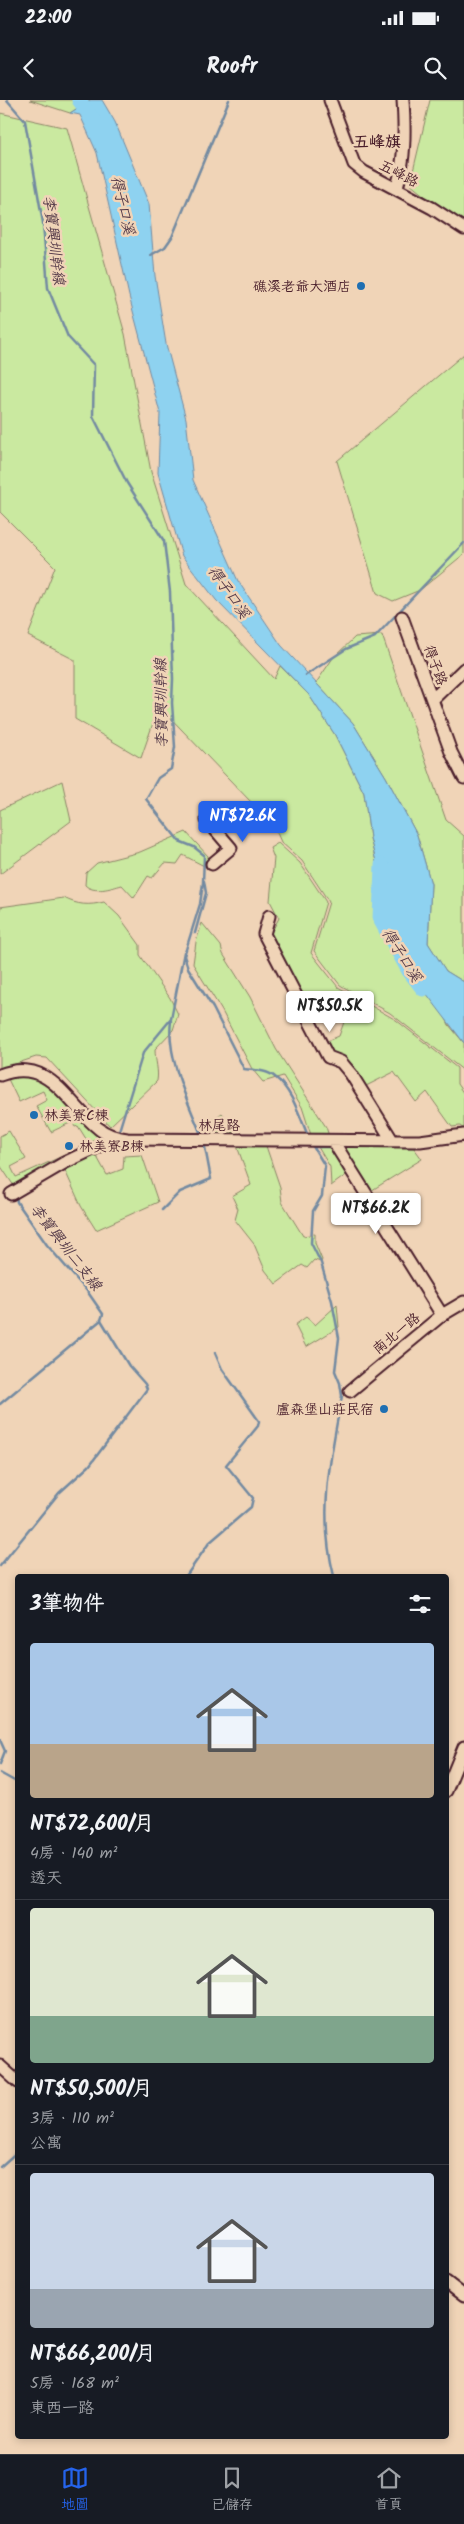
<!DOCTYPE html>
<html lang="zh-TW">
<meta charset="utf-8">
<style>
:root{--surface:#171b24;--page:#242831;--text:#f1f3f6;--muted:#9ea1a6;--line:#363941;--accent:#2563eb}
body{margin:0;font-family:Kalam,"LXGW WenKai TC",sans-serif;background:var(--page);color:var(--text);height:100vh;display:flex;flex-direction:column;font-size:19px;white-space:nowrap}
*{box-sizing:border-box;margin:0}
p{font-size:16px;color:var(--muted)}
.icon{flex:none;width:28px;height:28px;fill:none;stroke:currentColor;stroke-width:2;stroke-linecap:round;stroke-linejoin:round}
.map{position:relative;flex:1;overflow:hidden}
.details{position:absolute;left:15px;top:1474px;width:434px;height:865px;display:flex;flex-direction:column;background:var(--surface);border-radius:5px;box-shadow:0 2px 8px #0003}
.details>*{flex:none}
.price{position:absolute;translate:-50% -42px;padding:0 11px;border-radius:5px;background:#fff;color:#222;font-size:16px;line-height:32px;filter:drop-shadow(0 1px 2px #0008)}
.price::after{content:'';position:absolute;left:50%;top:30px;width:15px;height:11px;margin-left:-8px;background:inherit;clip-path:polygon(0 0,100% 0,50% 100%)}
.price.active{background:var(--accent);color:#fff}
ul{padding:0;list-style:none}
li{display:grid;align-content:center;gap:10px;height:265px;padding:0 15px}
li+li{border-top:1px solid var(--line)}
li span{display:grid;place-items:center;height:155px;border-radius:5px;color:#555}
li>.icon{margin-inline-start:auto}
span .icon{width:90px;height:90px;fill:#fffc;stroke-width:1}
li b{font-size:21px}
h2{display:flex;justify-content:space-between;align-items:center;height:60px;padding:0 15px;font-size:21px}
.status{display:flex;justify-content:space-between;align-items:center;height:35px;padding:0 25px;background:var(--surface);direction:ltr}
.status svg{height:14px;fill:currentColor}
header{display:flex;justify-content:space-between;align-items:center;height:65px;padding:0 15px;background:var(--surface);font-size:22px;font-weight:800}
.menu{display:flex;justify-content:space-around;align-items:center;height:70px;border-top:1px solid var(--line);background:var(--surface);font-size:14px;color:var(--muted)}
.menu a{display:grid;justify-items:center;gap:2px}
.menu .active{color:var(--accent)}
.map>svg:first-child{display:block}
.green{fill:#cae9a0;stroke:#8a8466}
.water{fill:#8ed2f0;stroke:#738aa1}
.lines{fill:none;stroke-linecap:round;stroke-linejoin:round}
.stream{stroke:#738aa1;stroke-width:2.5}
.river{stroke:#8ed2f0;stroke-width:15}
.minor-casing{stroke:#4a1f2b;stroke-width:15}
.minor{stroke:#f0d4b7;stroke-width:11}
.poi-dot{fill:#1f6fb2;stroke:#f0d4b7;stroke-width:2}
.labels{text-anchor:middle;stroke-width:5;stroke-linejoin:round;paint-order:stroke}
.street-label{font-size:14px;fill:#4a1f2b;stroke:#f0d4b7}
.poi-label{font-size:14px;fill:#4a1f2b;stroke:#f0d4b7;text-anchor:end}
.water-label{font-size:15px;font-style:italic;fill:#543a49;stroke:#f0d4b7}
.quarter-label{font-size:16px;font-weight:bold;fill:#4a1f2b;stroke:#f0d4b7}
</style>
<div class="status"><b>22:00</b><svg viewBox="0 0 49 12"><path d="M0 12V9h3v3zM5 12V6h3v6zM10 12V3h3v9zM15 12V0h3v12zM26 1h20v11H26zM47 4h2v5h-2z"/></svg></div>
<header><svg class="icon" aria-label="back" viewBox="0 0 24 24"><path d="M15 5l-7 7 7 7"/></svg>Roofr<svg class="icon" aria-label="search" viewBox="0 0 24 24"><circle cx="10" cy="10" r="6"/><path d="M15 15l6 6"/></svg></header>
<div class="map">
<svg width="464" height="2354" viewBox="0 0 464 2354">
<rect width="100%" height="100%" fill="#f0d4b7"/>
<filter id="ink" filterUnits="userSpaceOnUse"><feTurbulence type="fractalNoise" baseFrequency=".02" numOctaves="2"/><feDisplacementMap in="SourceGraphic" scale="10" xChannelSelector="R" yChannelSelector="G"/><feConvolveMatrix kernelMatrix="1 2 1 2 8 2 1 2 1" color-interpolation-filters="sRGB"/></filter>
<g filter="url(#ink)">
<!-- green -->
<path class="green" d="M30,0h60l-20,13z
M430,0h34v128l-54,-44z
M0,13l67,15 58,206 26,138 35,112 88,95 6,-13 29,29 26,40 29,58 6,45 9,35 70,152 15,18v28l-74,-58 -50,-28 -26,-34 15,-49 -27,-41 -21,-19 -7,-16 -115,-120 -18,52 -66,-39v-59l-47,-24 27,-69 -55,-55z
M464,254v200l-44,36 -27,11 -16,-8 -40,-132z
M382,535l64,185 18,16v146l-18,-11 -18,-28 3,-59 -14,-49 -31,-58 -33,-54 -37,-40 17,-25 22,-21z
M62,681l9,40 -71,53v-64z
M186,732l22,24v12l-25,-13 -6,9 -12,-1 -13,15 -4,-2 -14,22 -12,-13c-11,3 -28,9 -37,0l1,-12 11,-10 43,-11z
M278,743l22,20 26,39 -15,51 27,34 58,33 61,48v16l7,10v35l-4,-3 -8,1 -25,-35 -11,10 -22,-30 -28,14 -17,-21 -19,-10 -5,-13 14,-6 5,-14 -10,-14 -1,-7 -9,-3 -15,7 -5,-2 -28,-55 -2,-10 -4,-3 9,-17 -9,-17 4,-43 -4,-10z
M64,798c13,7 25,8 40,4l15,14 21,29v10l30,43 8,16 -5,16 -18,19c0,12 4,21 2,32l-47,45 -63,-68 -11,-1 -36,12v-162z
M202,823l19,23 2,8 27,43 26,52 50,78 3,9 -18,-1 -9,-28 -19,-31 -20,6 -11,-13 -30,-58 -29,-47 3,-22z
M17,974l30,4 58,59 -10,7 -7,-2 -10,-16 -3,1 -3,-5 -21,10 -15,-26 11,-6 -4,-9 -24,11 -12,-25z
M222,1013l15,20 1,4c-16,0 -26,5 -31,-13z
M9,1031l17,28 -15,8 5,10 62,-28 2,2 -64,38 -16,-24v-29z
M237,1046h29l14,41 2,15 21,34 12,-2v9l7,17 -1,2 -7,-2 -7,8 -5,-3 -26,19 -11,-14 -11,-26 -19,-24 3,-11 -6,-13 19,-11z
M318,1047h17l15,25 -19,14 -1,-19z
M343,1047l71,1 8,11 -53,33z
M95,1049l2,8 10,18 16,-6 1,-13 18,-1 16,47 -62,28 -15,-24 -18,-40z
M337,1205l2,22 -33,20 -11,-22 11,-8 9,8z"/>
<!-- water -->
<path class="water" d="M90,0h12l13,22 34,82 6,72 11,68 20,75 7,61 45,101 43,64 72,78 33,54 31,58 14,49 -3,59 18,28 18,11v61l-57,-75 -20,-42 -8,-53 -9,-35 -6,-45 -29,-58 -26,-40 -93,-95 -34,-44 -24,-83 2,-60 -31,-117 -32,-143 -17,-38 -10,-2z"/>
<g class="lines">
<!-- stream -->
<path class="stream" d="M7,0l18,21 18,102 5,65 20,49 26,28 -1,51 34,67 37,58 6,51 3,87 -1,24 3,44 -4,22 -13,9 -12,21 33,42 15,6 10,8 -1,28 -3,21 -16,52 4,12 25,40 31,61c10,1 23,1 31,8 18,14 25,41 34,61
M151,155l14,-8 7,-10 57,-137
M306,575l40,-26 29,-12 89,-94
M195,833l11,-40 -2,-12
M171,921c-5,36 18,83 31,116
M118,1034l25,-81 28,-34 13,-67
M311,1043l14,23 -3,30 -9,15 -2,32 10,20 11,38 7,37 -4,33 5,12 2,13c-12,62 -24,118 -8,180
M313,1047h15
M162,1110l18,-18 31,-13 -7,-37
M0,1304l101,-84 2,-6 -16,-23 -40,-46 -30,-43 -1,-7
M0,1466l59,-73 30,-27 58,-77 -2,-5 -16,-18 -28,-46
M186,1476l23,-33 42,-36 2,-9 -27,-33 32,-39 1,-5 -37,-52 -7,-16
M0,1640l5,11 -5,13
M0,1673l18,10
M0,2067l18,-16"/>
<!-- river -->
<path class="river" d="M79,0l15,21
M382,765l-2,54 29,52 14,18"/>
<!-- minor casing -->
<g class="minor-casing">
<path id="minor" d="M330,0l24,64 10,8 68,36 32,21
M397,88c8,-30 8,-57 6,-88
M402,517l49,135 13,26
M432,600l32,-31
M207,720l24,28 -19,16
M269,816l-5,18 64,123 13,5 10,12 41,66
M0,975c49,-19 66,27 98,53 8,7 18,9 29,11l293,2 44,-6
M333,1041l109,174
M11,1094l53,-31 44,-21 4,-6
M350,1291l92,-76 22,-13
M446,1691l18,-44
M0,1966l18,16
M446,2182l18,14"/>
</g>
<!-- minor -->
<use href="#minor" class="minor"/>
</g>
</g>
<!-- markers -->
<g class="poi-dot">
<circle cx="361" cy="186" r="5"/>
<circle cx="34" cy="1015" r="5"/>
<circle cx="69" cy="1046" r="5"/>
<circle cx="384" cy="1309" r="5"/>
</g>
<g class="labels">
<!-- street labels -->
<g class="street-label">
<text transform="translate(399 73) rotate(27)" y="5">五峰路</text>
<text transform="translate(436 565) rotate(70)" y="5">得子路</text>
<text x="219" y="1030">林尾路</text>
<text transform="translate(396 1233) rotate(-39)" y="5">南北一路</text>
</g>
<!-- poi labels -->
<g class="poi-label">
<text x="351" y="191">礁溪老爺大酒店</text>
<text x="44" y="1020" text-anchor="start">林美寮C棟</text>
<text x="79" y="1051" text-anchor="start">林美寮B棟</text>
<text x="374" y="1314">盧森堡山莊民宿</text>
</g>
<!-- water labels -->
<g class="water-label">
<text transform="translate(123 105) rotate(77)" y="5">得子口溪</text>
<text transform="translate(54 140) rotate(83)" y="5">李寶興圳幹線</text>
<text transform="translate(229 492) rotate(55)" y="5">得子口溪</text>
<text transform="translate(161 603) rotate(-91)" y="5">李寶興圳幹線</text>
<text transform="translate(402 855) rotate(58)" y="5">得子口溪</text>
<text transform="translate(66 1147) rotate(52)" y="5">李寶興圳二支線</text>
</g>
<!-- quarter labels -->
<g class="quarter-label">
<text x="377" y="47">五峰旗</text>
</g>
</g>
</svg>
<b class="price active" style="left:243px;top:743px">NT$72.6K</b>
<b class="price" style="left:330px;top:933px">NT$50.5K</b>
<b class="price" style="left:376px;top:1135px">NT$66.2K</b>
<section class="details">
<h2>3筆物件<svg class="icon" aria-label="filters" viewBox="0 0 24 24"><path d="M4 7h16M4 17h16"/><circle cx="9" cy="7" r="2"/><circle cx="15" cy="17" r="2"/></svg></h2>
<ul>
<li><span style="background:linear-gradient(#a9c7e8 65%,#b9a48a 0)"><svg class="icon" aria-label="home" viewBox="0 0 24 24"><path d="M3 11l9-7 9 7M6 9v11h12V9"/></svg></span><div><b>NT$72,600/月</b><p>4房 · 140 m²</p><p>透天</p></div></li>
<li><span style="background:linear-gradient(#dfe7d0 70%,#7fa58c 0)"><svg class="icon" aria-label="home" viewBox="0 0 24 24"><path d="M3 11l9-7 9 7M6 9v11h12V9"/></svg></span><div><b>NT$50,500/月</b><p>3房 · 110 m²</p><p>公寓</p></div></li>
<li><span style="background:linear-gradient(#c9d6e8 75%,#9aa5b1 0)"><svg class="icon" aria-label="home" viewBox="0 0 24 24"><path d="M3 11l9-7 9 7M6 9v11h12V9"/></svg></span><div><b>NT$66,200/月</b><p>5房 · 168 m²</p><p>東西一路</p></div></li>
</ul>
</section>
</div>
<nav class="menu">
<a class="active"><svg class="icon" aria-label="map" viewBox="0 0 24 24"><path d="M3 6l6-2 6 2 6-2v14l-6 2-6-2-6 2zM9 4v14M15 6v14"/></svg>地圖</a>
<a><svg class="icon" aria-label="saved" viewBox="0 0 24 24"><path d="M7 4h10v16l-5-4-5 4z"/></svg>已儲存</a>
<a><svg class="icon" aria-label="home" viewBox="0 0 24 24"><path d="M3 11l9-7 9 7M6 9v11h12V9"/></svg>首頁</a>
</nav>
